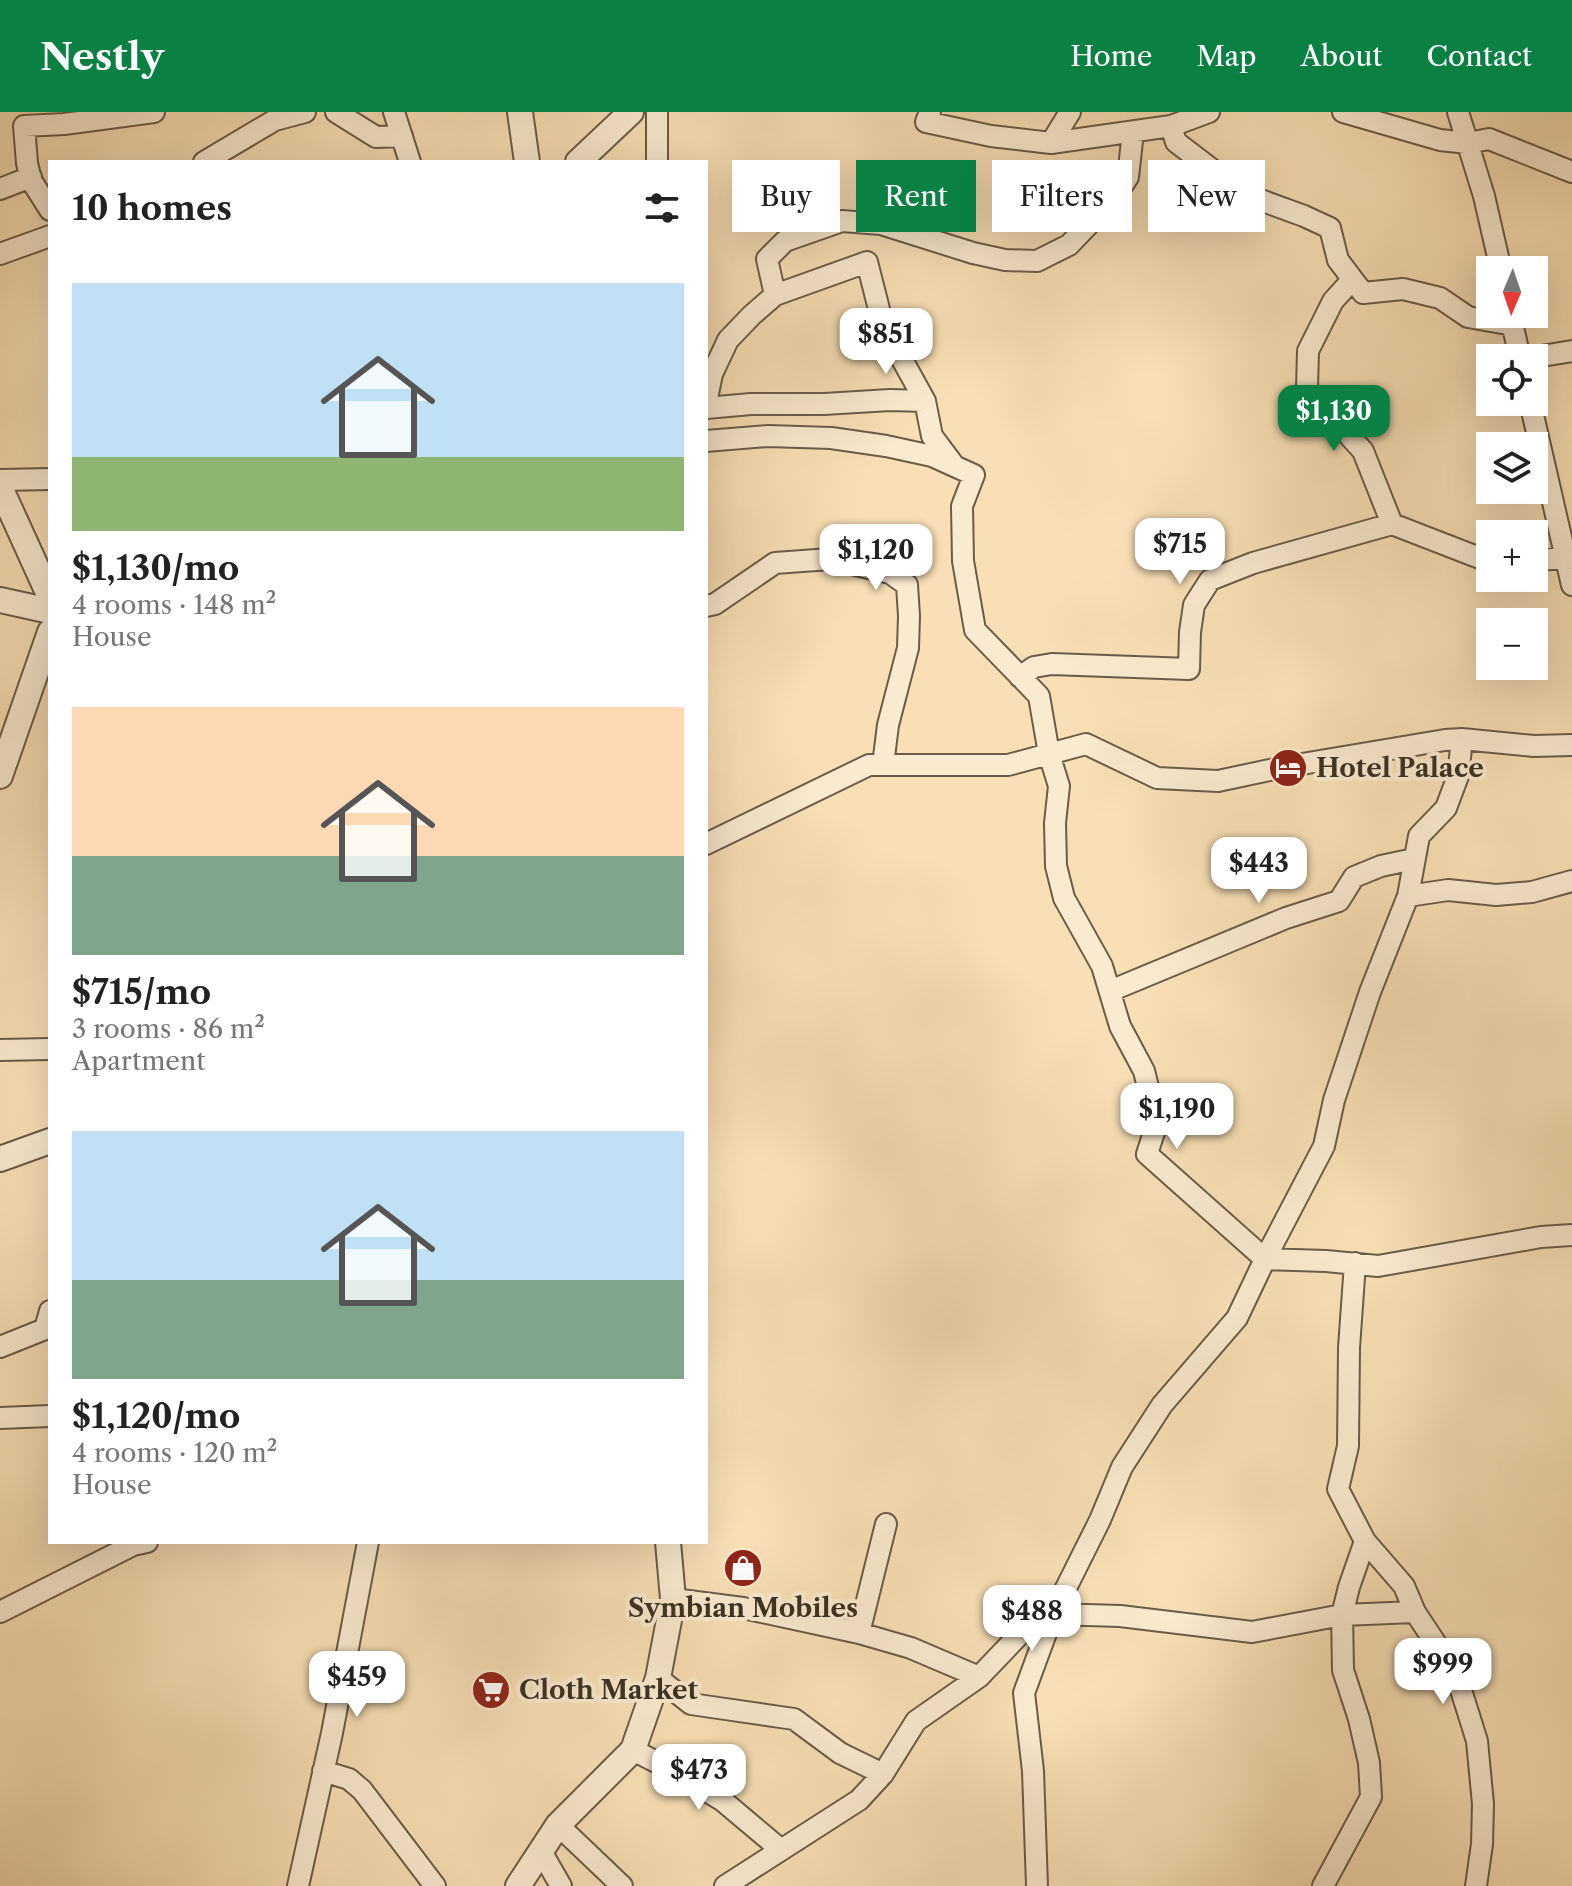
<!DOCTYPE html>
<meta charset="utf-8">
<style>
:root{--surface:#fff;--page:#f6f6f6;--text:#222;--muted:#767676;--accent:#0b8043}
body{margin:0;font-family:"Libre Caslon Text",serif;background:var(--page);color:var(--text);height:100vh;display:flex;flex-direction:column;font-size:30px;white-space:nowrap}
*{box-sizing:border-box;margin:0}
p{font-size:26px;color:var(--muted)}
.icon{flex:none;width:44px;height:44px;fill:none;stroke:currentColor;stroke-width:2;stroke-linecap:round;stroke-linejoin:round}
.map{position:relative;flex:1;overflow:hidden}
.panel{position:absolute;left:48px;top:48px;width:660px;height:1384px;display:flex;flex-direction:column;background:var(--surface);border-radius:0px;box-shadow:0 8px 32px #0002}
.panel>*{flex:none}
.top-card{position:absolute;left:732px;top:48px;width:720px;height:72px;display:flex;gap:16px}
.needle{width:52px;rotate:182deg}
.controls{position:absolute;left:1476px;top:144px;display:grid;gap:16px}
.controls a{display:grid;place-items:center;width:72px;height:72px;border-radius:0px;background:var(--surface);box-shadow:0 8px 32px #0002;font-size:40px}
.price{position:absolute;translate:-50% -68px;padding:0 18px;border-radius:16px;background:#fff;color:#222;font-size:26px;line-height:52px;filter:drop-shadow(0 2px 4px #0008)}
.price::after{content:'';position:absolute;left:50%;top:48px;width:24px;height:18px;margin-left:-12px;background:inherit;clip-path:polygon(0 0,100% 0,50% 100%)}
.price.active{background:var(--accent);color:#fff}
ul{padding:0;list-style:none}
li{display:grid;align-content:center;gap:16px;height:424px;padding:0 24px}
li span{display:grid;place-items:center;height:248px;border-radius:0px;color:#555}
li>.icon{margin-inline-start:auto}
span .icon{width:144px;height:144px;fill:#fffc;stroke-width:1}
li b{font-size:34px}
h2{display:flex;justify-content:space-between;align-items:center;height:96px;padding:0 24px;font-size:34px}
.pill{padding:0 28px;border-radius:0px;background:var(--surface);box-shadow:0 8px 32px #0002;font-size:28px;line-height:72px}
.pill.active{background:var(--accent);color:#fff}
header{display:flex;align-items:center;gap:48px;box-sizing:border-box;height:112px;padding:0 40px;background:var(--accent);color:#fff}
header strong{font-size:38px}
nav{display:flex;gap:44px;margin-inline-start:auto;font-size:28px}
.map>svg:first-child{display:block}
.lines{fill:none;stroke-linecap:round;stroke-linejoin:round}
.minor-casing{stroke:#6a5c48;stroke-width:24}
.tertiary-casing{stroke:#6a5c48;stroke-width:28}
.minor{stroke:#faeacf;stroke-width:20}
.tertiary{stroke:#faeacf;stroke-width:24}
.labels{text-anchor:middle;stroke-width:8;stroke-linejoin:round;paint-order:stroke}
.poi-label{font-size:26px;font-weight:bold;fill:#3a3124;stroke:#faeacf;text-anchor:start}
</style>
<header>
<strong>Nestly</strong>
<nav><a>Home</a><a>Map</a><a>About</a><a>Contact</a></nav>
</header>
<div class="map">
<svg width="1572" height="1774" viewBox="0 0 1572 1774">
<rect width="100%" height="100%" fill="#f8dfb5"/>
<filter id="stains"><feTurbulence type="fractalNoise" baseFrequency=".0025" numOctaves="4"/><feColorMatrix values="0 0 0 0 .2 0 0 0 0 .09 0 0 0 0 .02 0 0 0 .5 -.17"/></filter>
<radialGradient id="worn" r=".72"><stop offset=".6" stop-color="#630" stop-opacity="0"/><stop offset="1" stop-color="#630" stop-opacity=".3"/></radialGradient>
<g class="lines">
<!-- minor casing -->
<g class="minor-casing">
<path id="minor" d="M336,0l40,25 26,-1
M394,0l16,50
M930,0l-4,10 65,14 60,7 19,-31
M1343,0l97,28 28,3 21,-4 83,33
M1458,0l26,84 17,74
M1171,14l5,16 68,52 60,22 26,12 8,32 25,33 40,-4 37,9 28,19 45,8
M1051,31l120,-17 38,-14
M204,50l71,-42 30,-8
M657,50v-50
M0,77l31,-12
M50,98l-19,-30 -4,-17 -3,-37 40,-2 90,-12
M0,142l50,-18
M1352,168l-19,21 -25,50 -1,38 56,62 29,73 98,38
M775,183l-8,-36 18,-18 57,-20 39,3 92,29 32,7 32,1 32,-16 45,-47 14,-21 5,-45
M1510,202l10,44
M1529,246l43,-7
M1530,290l42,183
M706,291l6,-29 16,-34 24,-25 23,-20 92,-33 16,63 42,76 7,35 21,28
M706,296l45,-4h73l66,-4 35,1
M706,329l62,-5 63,2 55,8 46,10 42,19 -12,31 1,55 12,69 64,66 10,58 10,32 -4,37 1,43 8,32 38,68 18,60 24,45 13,52 -10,31 118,105 61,2 52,5 163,-29 31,-2
M0,368l50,-1
M1534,448l38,-2
M706,494l9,-2 60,-41 55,-4 60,14 17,12 2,31 -1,32 -20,77 -5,40
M1020,565l14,-10 18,-3 137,5 1,-37 4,-27 16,-25 43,-17 139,-39
M706,732l163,-79h139l78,-21 71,34 61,3 66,-14 161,-27 17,-1 72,7 38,-1
M1408,784l40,-6 48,5 36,-3 40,-11
M1110,879l176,-73 53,-17 15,-24 27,-11 33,-7
M0,938l50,-1
M0,1235l45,-18 5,-18
M0,1306l50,-2
M1365,1429l39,45 11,26 41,62 21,67 6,63 -1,40 -6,42
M673,1487l70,9 116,25 52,15 68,29
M0,1500l133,-67 14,-3
M859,1521l27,-109
M658,1566l33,26 103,15 46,34 43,21
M633,1638l33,17 57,34 57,48
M323,1659l26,8 13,11 73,96
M558,1713l64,61
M542,1741l19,33
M298,1774l34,-153 36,-191
M725,1774l134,-86 24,-26 33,-53 63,-44 42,-44 32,-19 67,2 132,16 90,-17 73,-3
M1037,1774l-4,-115 -9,-78 29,-79 47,-94 22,-53 40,-62 75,-87 28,-59 59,-113 10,-46 36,-108 38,-96 11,-60 27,-28 12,-32 4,-37
M1323,1774l48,-89 -2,-34 -10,-44 -16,-49 -1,-55 7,-28 16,-46 -27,-52 10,-43 1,-98 6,-85"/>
</g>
<!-- tertiary casing -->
<g class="tertiary-casing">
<path id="tertiary" d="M520,0l7,50
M578,50l53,-50
M0,375l50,110
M0,488l50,11
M0,664l50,-144
M0,1047l50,-18
M518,1774l40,-61 75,-75 25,-72 15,-79 -5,-57"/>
</g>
<!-- minor -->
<use href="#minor" class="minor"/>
<!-- tertiary -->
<use href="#tertiary" class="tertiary"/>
</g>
<!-- icons -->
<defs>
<g id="hotel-disc" transform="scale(2)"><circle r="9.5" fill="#8f2418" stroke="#faeacf"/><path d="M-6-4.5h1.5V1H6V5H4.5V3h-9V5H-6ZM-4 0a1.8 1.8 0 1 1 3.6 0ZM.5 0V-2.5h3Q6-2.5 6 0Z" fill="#fff"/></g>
<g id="shop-disc" transform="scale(2)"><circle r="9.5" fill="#8f2418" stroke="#faeacf"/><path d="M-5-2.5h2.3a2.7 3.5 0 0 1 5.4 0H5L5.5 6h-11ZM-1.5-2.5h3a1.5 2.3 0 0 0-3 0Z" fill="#fff"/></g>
<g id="supermarket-disc" transform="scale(2)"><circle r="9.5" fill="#8f2418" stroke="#faeacf"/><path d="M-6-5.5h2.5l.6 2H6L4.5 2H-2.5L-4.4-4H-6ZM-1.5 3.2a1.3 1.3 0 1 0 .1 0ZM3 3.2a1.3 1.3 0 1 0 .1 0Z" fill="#fff"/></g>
</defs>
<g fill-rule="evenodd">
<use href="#hotel-disc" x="1288" y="656"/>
<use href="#shop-disc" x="743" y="1456"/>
<use href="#supermarket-disc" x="491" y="1578"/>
</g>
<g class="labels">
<!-- poi labels -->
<g class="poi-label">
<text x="1316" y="665">Hotel Palace</text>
<text x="743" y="1505" text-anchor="middle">Symbian Mobiles</text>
<text x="519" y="1587">Cloth Market</text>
</g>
</g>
<rect width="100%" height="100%" filter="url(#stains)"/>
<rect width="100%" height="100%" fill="url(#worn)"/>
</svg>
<div class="controls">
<a><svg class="needle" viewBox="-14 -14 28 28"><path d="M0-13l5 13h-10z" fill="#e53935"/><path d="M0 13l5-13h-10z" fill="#767676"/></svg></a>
<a><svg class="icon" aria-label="locate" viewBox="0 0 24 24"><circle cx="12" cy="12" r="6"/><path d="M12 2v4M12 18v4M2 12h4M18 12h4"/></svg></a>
<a><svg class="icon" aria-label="layers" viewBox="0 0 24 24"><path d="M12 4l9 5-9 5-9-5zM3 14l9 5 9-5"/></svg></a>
<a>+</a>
<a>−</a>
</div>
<b class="price" style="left:886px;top:264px">$851</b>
<b class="price active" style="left:1334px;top:341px">$1,130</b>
<b class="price" style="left:1180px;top:474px">$715</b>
<b class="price" style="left:876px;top:480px">$1,120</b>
<b class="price" style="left:1259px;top:793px">$443</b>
<b class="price" style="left:1177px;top:1039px">$1,190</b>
<b class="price" style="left:1032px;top:1541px">$488</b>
<b class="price" style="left:1443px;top:1594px">$999</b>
<b class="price" style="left:357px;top:1607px">$459</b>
<b class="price" style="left:699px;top:1700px">$473</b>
<div class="top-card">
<a class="pill">Buy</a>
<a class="pill active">Rent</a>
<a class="pill">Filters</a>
<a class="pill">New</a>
</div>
<section class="panel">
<h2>10 homes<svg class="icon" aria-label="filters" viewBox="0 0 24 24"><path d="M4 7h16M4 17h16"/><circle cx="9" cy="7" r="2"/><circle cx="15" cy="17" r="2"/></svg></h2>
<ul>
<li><span style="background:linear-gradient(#bfe0f5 70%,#8fb573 0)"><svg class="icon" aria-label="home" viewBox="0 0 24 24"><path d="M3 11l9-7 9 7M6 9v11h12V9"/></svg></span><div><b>$1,130/mo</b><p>4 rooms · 148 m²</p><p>House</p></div></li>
<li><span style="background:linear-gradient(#ffd9b3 60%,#7fa58c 0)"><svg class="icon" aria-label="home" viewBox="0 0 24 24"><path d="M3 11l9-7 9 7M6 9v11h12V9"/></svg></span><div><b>$715/mo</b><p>3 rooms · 86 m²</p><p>Apartment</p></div></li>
<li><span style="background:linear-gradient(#bfe0f5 60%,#7fa58c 0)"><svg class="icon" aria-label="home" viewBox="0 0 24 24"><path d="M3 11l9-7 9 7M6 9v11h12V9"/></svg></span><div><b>$1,120/mo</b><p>4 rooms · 120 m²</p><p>House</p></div></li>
</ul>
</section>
</div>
